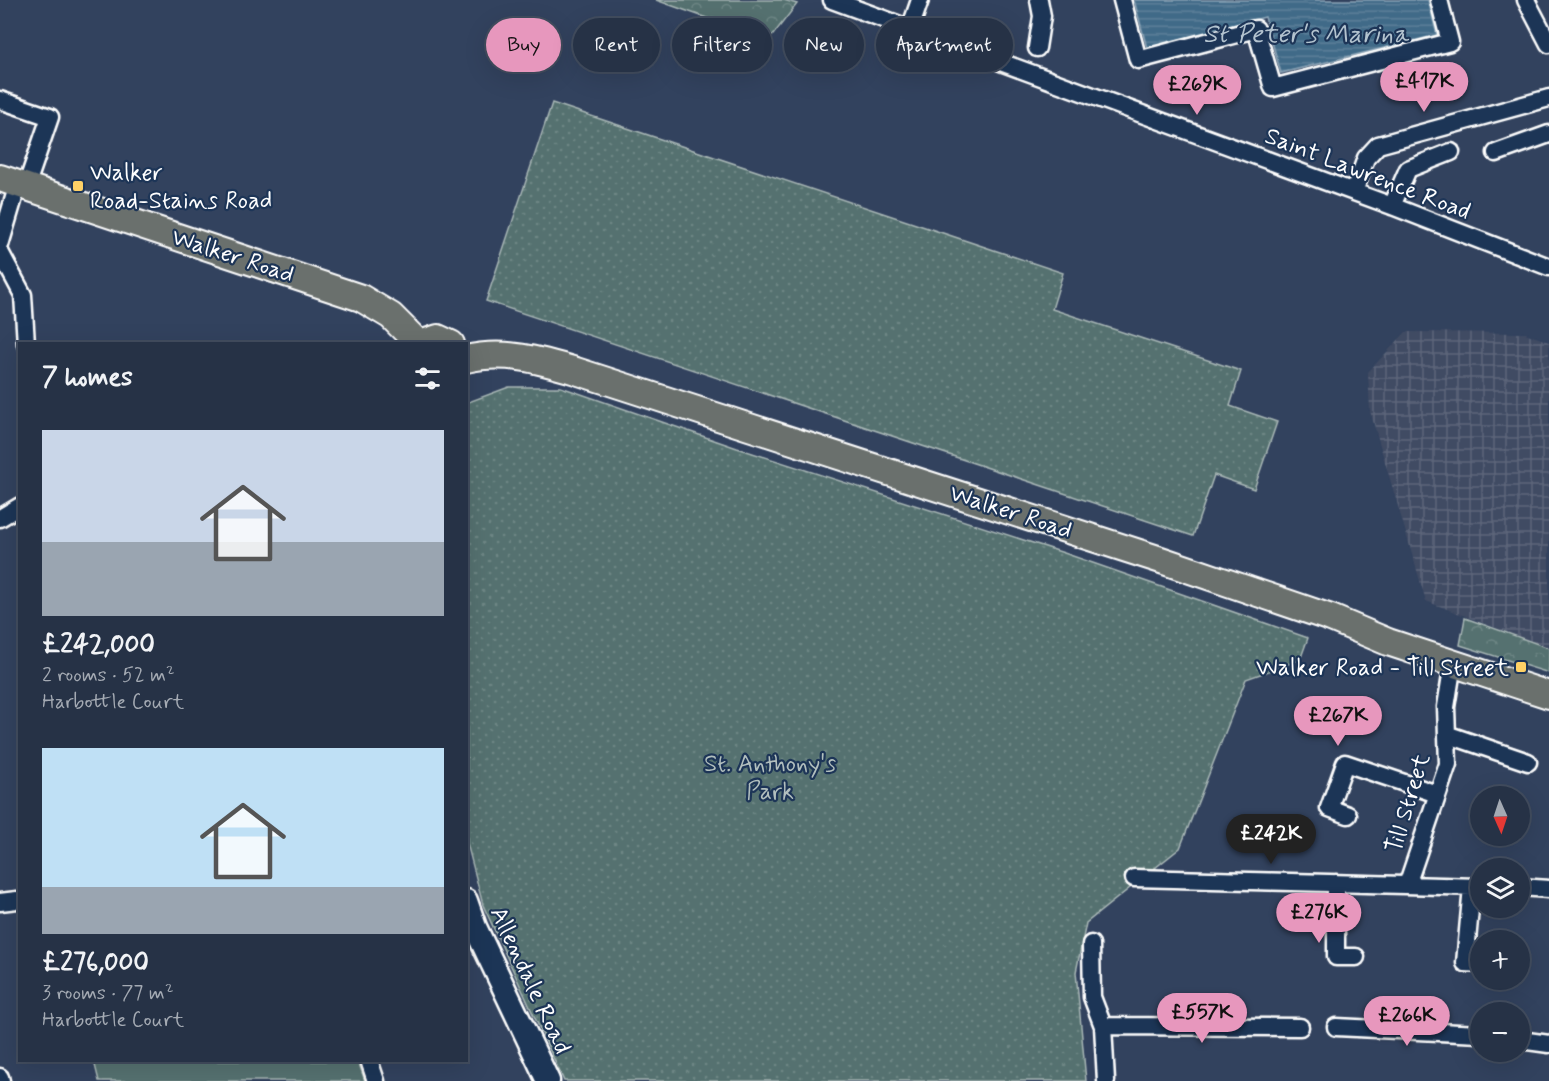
<!DOCTYPE html>
<meta charset="utf-8">
<style>
:root{--surface:#263246;--page:#2e3a4d;--text:#f1f3f6;--muted:#a4aab3;--line:#424d5f;--accent:#e797bd}
body{margin:0;font-family:Mynerve,sans-serif;background:var(--page);color:var(--text);height:100vh;display:flex;flex-direction:column;font-size:22px;white-space:nowrap}
*{box-sizing:border-box;margin:0}
p{font-size:20px;color:var(--muted)}
.icon{flex:none;width:33px;height:33px;fill:none;stroke:currentColor;stroke-width:2;stroke-linecap:round;stroke-linejoin:round}
.map{position:relative;flex:1;overflow:hidden}
.drawer{position:absolute;left:18px;top:342px;width:450px;height:720px;display:flex;flex-direction:column;background:var(--surface);border-radius:0px;box-shadow:0 6px 24px #0002,0 0 0 2px var(--line)}
.drawer>*{flex:none}
.guide{position:absolute;left:486px;top:18px;width:570px;height:54px;display:flex;gap:12px}
.needle{width:39px;rotate:177deg}
.buttons{position:absolute;left:1470px;top:786px;display:grid;gap:12px}
.buttons a{display:grid;place-items:center;width:60px;height:60px;border-radius:50%;background:var(--surface);box-shadow:0 6px 24px #0002,0 0 0 2px var(--line);font-size:30px}
.price{position:absolute;translate:-50% -51px;padding:0 14px;border-radius:21px;background:var(--accent);color:#111;font-size:20px;line-height:39px;filter:drop-shadow(0 2px 3px #0008)}
.price::after{content:'';position:absolute;left:50%;top:36px;width:18px;height:14px;margin-left:-9px;background:inherit;clip-path:polygon(0 0,100% 0,50% 100%)}
.price.on{background:#222;color:#fff}
ul{padding:0;list-style:none}
li{display:grid;align-content:center;gap:12px;height:318px;padding:0 24px}
li span{display:grid;place-items:center;height:186px;border-radius:0px;color:#555}
li>.icon{margin-inline-start:auto}
span .icon{width:108px;height:108px;fill:#fffc;stroke-width:1}
li b{font-size:26px}
h2{display:flex;justify-content:space-between;align-items:center;height:72px;padding:0 24px;font-size:26px}
.tag{padding:0 21px;border-radius:27px;background:var(--surface);box-shadow:0 6px 24px #0002,0 0 0 2px var(--line);font-size:21px;line-height:54px}
.tag.on{background:var(--accent);color:#111}
.map>svg:first-child{display:block}
.industrial{fill:url(#industrial-grid)}
.grass{fill:#54716f;stroke:#aab8b7;stroke-width:1.5}
.forest{fill:url(#forest-crowns);stroke:#aab8b7;stroke-width:1.5}
.park{fill:url(#park-dots);stroke:#aab8b7;stroke-width:1.5}
.water{fill:url(#water-rules);stroke:#8da6b8;stroke-width:1.5}
.lines{fill:none;stroke-linecap:round;stroke-linejoin:round}
.minor-casing{stroke:#fff;stroke-width:21}
.secondary-casing{stroke:#fff;stroke-width:27}
.primary-casing{stroke:#fff;stroke-width:30}
.minor{stroke:#1d3557;stroke-width:16}
.secondary{stroke:#1d3557;stroke-width:22}
.primary{stroke:#6a706d;stroke-width:26}
.poi-dot{fill:#ffd166;stroke:#1d3557;stroke-width:2}
.labels{text-anchor:middle;stroke-width:4.5;stroke-linejoin:round;paint-order:stroke}
.poi-label{font-size:24px;fill:#fff;stroke:#1d3557;text-anchor:start}
.street-label{font-size:24px;fill:#fff;stroke:#1d3557}
.park-label{font-size:24px;fill:#b2bfbe;stroke:#1d3557}
.water-label{font-size:26px;font-style:italic;fill:#b3c3cf;stroke:#1d3557}
</style>
<div class="map">
<svg width="1549" height="1081" viewBox="0 0 1549 1081">
<defs>
<pattern id="industrial-grid" width="8" height="8" patternUnits="userSpaceOnUse" patternTransform="scale(1.5)"><rect width="8" height="8" fill="#414b63"/><path d="M0 4h8M4 0v8" fill="none" stroke="#5e667a"/></pattern>
<pattern id="forest-crowns" width="20" height="18" patternUnits="userSpaceOnUse" patternTransform="scale(1.5)"><rect width="20" height="18" fill="#54716f"/><path d="M2 6a3 3 0 1 1 6 0M12 15a3 3 0 1 1 6 0" fill="none" stroke="#6e8685"/></pattern>
<pattern id="park-dots" width="8" height="8" patternUnits="userSpaceOnUse" patternTransform="scale(1.5)"><rect width="8" height="8" fill="#54716f"/><path d="M2 2h.1M6 6h.1" fill="none" stroke="#6e8685" stroke-width="1.8" stroke-linecap="round"/></pattern>
<pattern id="water-rules" width="6" height="5" patternUnits="userSpaceOnUse" patternTransform="scale(1.5)"><rect width="6" height="5" fill="#416a88"/><path d="M0 2.5h6" fill="none" stroke="#5e809a"/></pattern>
</defs>
<rect width="100%" height="100%" fill="#32425e"/>
<filter id="ink" filterUnits="userSpaceOnUse"><feTurbulence type="fractalNoise" baseFrequency=".0167" numOctaves="2"/><feDisplacementMap in="SourceGraphic" scale="12" xChannelSelector="R" yChannelSelector="G"/><feConvolveMatrix kernelMatrix="1 2 1 2 8 2 1 2 1" color-interpolation-filters="sRGB"/></filter>
<g filter="url(#ink)">
<!-- industrial -->
<path class="industrial" d="M1406,332l119,1 24,9v306l-123,-47 -56,-190 -2,-39z"/>
<!-- grass -->
<path class="grass" d="M94,1061h264l7,20h-266z"/>
<!-- forest -->
<path class="forest" d="M656,0h128l13,4 -28,36z
M1465,618l84,30v25l-89,-28z"/>
<!-- park -->
<path class="park" d="M552,103l511,170 -11,36 189,62 -11,35 47,16 -23,67 -40,-14 -21,61 -707,-235z
M509,387h52l176,61 327,105 244,85 -8,22 -54,19 -66,169 -94,75 -10,49 10,109h-522l-81,-176 -16,-62 -1,-440z"/>
<!-- water -->
<path class="water" d="M1134,0h294l9,35 -156,38 -16,-56 -118,31z"/>
<g class="lines">
<!-- minor casing -->
<g class="minor-casing">
<path id="minor" d="M832,0l560,206 157,61
M1122,0l16,60 118,-31 17,59 177,-46 -11,-42
M1526,0l23,44
M910,29l10,-29
M1037,48l5,-32 -3,-16
M0,100l50,17 -24,70
M1496,153l53,-19
M1354,192l12,-34 12,-13 171,-47
M1392,206l16,-37 43,-17
M0,245l18,-61
M0,252l23,43 3,49
M0,518l20,-12
M1449,735l79,27
M1348,815l-19,-7 16,-45 92,31
M1134,878l346,9
M1336,883v74h20
M1407,885l41,-121 -2,-57 7,-44
M1472,887l-7,76 15,1
M1520,887l29,2
M0,902l17,-2
M1091,944l1,53 11,29 3,55
M1103,1026l197,1
M1336,1027l144,7
M1520,1040l29,4
M369,1060l7,21
M0,1077l1,4"/>
</g>
<!-- secondary casing -->
<g class="secondary-casing">
<path id="secondary" d="M466,901l9,26 73,154"/>
</g>
<!-- primary casing -->
<g class="primary-casing">
<path id="primary" d="M0,178l361,120 30,18 28,28
M420,344l18,-6 13,6
M466,359c38,-9 74,1 110,12l585,189 170,58 57,24 161,53"/>
</g>
<!-- minor -->
<use href="#minor" class="minor"/>
<!-- secondary -->
<use href="#secondary" class="secondary"/>
<!-- primary -->
<use href="#primary" class="primary"/>
</g>
</g>
<!-- markers -->
<g class="poi-dot">
<rect x="72" y="180" width="12" height="12" rx="3"/>
<rect x="1515" y="661" width="12" height="12" rx="3"/>
</g>
<g class="labels">
<!-- poi labels -->
<g class="poi-label">
<text x="90" y="180">Walker<tspan x="90" dy="28">Road-Stains Road</tspan></text>
<text x="1509" y="675" text-anchor="end">Walker Road - Till Street</text>
</g>
<!-- street labels -->
<g class="street-label">
<text transform="translate(1368 173) rotate(21)" y="8">Saint Lawrence Road</text>
<text transform="translate(233 255) rotate(18)" y="8">Walker Road</text>
<text transform="translate(1011 511) rotate(18)" y="8">Walker Road</text>
<text transform="translate(1407 803) rotate(-73)" y="8">Till Street</text>
<text transform="translate(531 980) rotate(65)" y="8">Allendale Road</text>
</g>
<!-- park labels -->
<g class="park-label">
<text x="770" y="771">St. Anthony's<tspan x="770" dy="28">Park</tspan></text>
</g>
<!-- water labels -->
<g class="water-label">
<text x="1306" y="42">St Peter's Marina</text>
</g>
</g>
</svg>
<div class="buttons">
<a><svg class="needle" viewBox="-14 -14 28 28"><path d="M0-13l5 13h-10z" fill="#e53935"/><path d="M0 13l5-13h-10z" fill="#a4aab3"/></svg></a>
<a><svg class="icon" aria-label="layers" viewBox="0 0 24 24"><path d="M12 4l9 5-9 5-9-5zM3 14l9 5 9-5"/></svg></a>
<a>+</a>
<a>−</a>
</div>
<b class="price" style="left:1424px;top:113px">£417K</b>
<b class="price" style="left:1197px;top:116px">£269K</b>
<b class="price" style="left:1338px;top:747px">£267K</b>
<b class="price on" style="left:1271px;top:865px">£242K</b>
<b class="price" style="left:1319px;top:944px">£276K</b>
<b class="price" style="left:1202px;top:1044px">£557K</b>
<b class="price" style="left:1407px;top:1047px">£266K</b>
<div class="guide">
<a class="tag on">Buy</a>
<a class="tag">Rent</a>
<a class="tag">Filters</a>
<a class="tag">New</a>
<a class="tag">Apartment</a>
</div>
<section class="drawer">
<h2>7 homes<svg class="icon" aria-label="filters" viewBox="0 0 24 24"><path d="M4 7h16M4 17h16"/><circle cx="9" cy="7" r="2"/><circle cx="15" cy="17" r="2"/></svg></h2>
<ul>
<li><span style="background:linear-gradient(#c9d6e8 60%,#9aa5b1 0)"><svg class="icon" aria-label="home" viewBox="0 0 24 24"><path d="M3 11l9-7 9 7M6 9v11h12V9"/></svg></span><div><b>£242,000</b><p>2 rooms · 52 m²</p><p>Harbottle Court</p></div></li>
<li><span style="background:linear-gradient(#bfe0f5 75%,#9aa5b1 0)"><svg class="icon" aria-label="home" viewBox="0 0 24 24"><path d="M3 11l9-7 9 7M6 9v11h12V9"/></svg></span><div><b>£276,000</b><p>3 rooms · 77 m²</p><p>Harbottle Court</p></div></li>
</ul>
</section>
</div>
